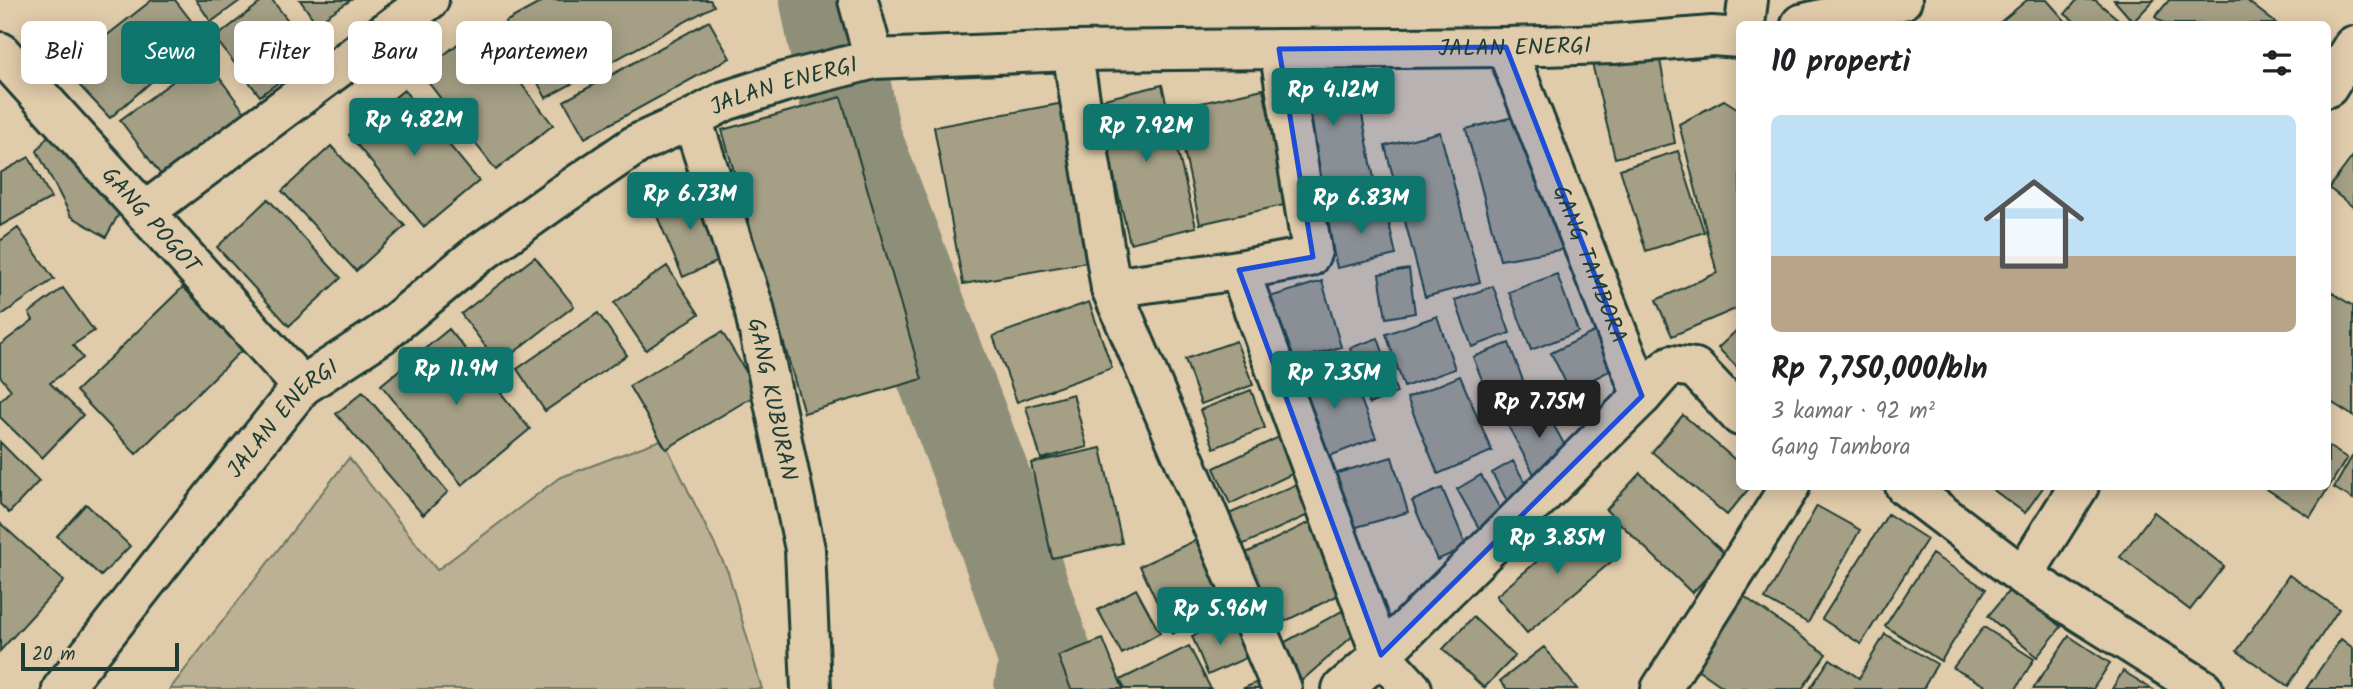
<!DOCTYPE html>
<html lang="id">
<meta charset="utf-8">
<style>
:root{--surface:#fff;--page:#f2f2f2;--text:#202124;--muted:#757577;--line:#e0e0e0;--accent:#0f766e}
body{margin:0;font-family:Kalam,sans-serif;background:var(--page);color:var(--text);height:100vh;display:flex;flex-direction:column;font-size:26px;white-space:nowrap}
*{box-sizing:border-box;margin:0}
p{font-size:23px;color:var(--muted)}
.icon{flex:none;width:38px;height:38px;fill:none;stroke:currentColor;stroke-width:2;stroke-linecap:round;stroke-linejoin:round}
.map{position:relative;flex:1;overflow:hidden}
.details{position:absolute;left:1736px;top:21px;width:595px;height:469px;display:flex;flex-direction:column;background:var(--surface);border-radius:10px;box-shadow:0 4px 18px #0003}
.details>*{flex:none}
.guide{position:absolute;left:21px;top:21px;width:665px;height:63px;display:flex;gap:14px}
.scale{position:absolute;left:21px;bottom:18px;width:158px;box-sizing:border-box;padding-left:7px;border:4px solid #1f3d34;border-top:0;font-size:19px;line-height:24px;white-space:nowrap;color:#1f3d34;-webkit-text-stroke:5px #e0cbaa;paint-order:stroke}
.price{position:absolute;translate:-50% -60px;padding:0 16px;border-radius:7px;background:var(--accent);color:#fff;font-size:23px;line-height:46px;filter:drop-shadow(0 2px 4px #0008)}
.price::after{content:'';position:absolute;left:50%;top:42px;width:21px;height:16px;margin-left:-10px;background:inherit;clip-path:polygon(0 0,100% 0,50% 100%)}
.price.selected{background:#222;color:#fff}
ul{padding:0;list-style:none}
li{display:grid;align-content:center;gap:14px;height:371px;padding:0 35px}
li+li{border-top:2px solid var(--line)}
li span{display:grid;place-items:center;height:217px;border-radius:10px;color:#555}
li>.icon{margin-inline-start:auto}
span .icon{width:126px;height:126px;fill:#fffc;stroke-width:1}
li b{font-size:30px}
h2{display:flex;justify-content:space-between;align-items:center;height:84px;padding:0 35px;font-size:30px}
.pill{padding:0 24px;border-radius:10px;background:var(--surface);box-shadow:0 4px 18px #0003;font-size:24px;line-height:63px}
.pill.selected{background:var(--accent);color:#fff}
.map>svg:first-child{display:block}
.green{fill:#bdb195;stroke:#6e7764;stroke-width:2}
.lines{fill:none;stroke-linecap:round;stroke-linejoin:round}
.river{stroke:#8e8f79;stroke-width:94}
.building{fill:#a49f85;stroke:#1f3d34;stroke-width:2}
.minor-casing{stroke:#1f3d34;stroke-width:44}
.trunk-casing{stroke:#1f3d34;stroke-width:44}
.minor{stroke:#e0cbaa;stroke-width:38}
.trunk{stroke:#e0cbaa;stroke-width:38}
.marked{fill:#1d4ed8;fill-opacity:0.2;stroke:#1d4ed8;stroke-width:5;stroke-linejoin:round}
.labels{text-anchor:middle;stroke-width:7;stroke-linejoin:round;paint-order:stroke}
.street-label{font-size:23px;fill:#1f3d34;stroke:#e0cbaa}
</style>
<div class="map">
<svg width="2353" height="689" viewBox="0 0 2353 689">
<rect width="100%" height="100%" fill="#e0cbaa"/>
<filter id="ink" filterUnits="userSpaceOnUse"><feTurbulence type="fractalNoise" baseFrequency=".0143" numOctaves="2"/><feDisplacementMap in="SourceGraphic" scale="14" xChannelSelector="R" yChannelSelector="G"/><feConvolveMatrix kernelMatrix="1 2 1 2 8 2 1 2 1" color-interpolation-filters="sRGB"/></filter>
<g filter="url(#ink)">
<!-- green -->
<path class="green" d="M663,439l65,133 34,117h-592l179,-231 88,112 122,-92z"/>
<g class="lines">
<!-- river -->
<path class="river" d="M827,0l27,138 141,372 51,150 -5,29"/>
</g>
<!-- building -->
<path class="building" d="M152,0h23l28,36 -93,82 -46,-49z
M196,0h45l-30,22z
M264,0h8l43,55 -55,41 -45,-58z
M300,0h51l-35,23z
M545,0h165l4,6 -168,92 -41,-76z
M2027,0h20l21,24h-70z
M2077,0h18l29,24h-46l-13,-10z
M2114,0h40l-21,22z
M2169,0h77l31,24h-112l-10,-7z
M709,21l21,37 -145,80 -21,-37z
M478,28l75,97 -57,45 -75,-97z
M1658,49l17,94 -60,15 -26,-107z
M205,58l49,67 -84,62 -50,-67z
M1354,72l20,107 -56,14 -30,-119z
M1162,85l34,142 -66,16 -34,-142z
M1263,89l25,115 -88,20 -25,-115z
M404,90l75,91 -55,46 -75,-92z
M841,97l81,282 -118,34 -82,-283z
M1724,100l16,10v197l-68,29 -16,-36 61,-27 -38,-149z
M1064,103l29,158 -130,23 -29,-157z
M1521,115l56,132 -77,13 -34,-131z
M51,131l75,70 -20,36 -35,-21 -34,-65z
M1440,132l40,150 -55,15 -40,-151z
M331,146l74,80 -49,45 -74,-80z
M1678,151l26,81 -58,19 -26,-82z
M2353,156v51l-24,-19z
M29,157l22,41 -51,28v-53z
M697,187l31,70 -45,20 -30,-70z
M268,199l73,79 -52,48 -72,-79z
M1385,205l11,50 -59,13 -11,-51z
M18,228l36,51 -54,37v-75z
M535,257l39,49 -75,58 -38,-50z
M667,266l32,48 -53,36 -32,-47z
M1409,269l6,44 -29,5 -7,-44z
M1557,274l21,58 -47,18 -22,-58z
M1322,281l19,66 -60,17 -18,-65z
M1493,286l17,47 -38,14 -17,-47z
M183,287l60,62 -107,105 -60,-63z
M63,288l31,43 -21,14 10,13 -33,25 33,32 -41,43 -42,-41v-16l11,-11 -11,-14v-31l33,-25 -4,-7z
M2328,290l25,16v110l-25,-16z
M1089,302l23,66 -95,34 -24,-66z
M598,313l29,42 -82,56 -28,-42z
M1437,316l18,53 -51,18 -18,-53z
M1740,327v43l-22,-22z
M449,329l81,100 -68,56 -81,-100z
M1600,329l19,37 -49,25 -19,-38z
M722,332l37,61 -93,56 -37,-63z
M1378,338l19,55 -28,11 -19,-56z
M1236,341l17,44 -52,19 -16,-45z
M1509,343l22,59 -35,13 -23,-58z
M1346,362l30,76 -54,21 -30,-75z
M1460,376l32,75 -54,23 -31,-76z
M1251,390l14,38 -51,20 -14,-38z
M363,392l85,100 -25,23 -87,-101z
M1073,394l14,53 -46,12 -15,-52z
M1541,403l31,55 -36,20 -30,-56z
M1683,415l57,49v22h11l-24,29 -75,-63z
M1279,437l17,35 -66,32 -16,-36z
M0,442l39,39 -30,32 -9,-9z
M2328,446l19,12 -37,59 -48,-31h66z
M1101,448l21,95 -70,15 -21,-95z
M2353,455v44l-19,-11z
M1392,457l16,55 -58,17 -16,-55z
M1513,461l20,36 -21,13 -20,-37z
M1640,473l87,83 -35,37 -86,-83z
M1481,475l27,48 -24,14 -27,-48z
M1304,481l13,30 -75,34 -13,-31z
M1988,486h56l-19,27z
M1442,488l25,59 -30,13 -25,-59z
M86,504l44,42 -29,30 -44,-40z
M1817,506l43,24 -52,93 -43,-24z
M2154,512l70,54 -34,44 -70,-53z
M1888,514l39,25 -66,105 -39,-25z
M1587,519l31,37 -91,77 -31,-37z
M1310,522l33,71 -74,36 -33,-71z
M0,523l64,58 -64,70z
M1207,535l32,68 -67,31 -32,-68z
M1932,554l54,35 -45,72 -56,-35z
M2289,575l50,34 -51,77 -51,-35z
M2012,587l49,40 -24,30 -49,-41z
M1136,589l24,44 -38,21 -24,-44z
M1742,595l84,59 -24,35h-76l-33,-23z
M1351,606l11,22 -64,56 -22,-37z
M1473,617l42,39 -31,32 -41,-39z
M1231,619l17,38 -40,18 -16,-39z
M1984,627l50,32 -18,30h-25l-38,-21z
M1885,634l52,30 -14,25h-113l20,-30 29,19z
M2069,636l41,27 -17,26h-60z
M1103,639l20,50h-52l-13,-33z
M2341,639l12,9v41h-47z
M1189,646l22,43h-86l-5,-9z
M1544,647l33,42h-70l-7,-8z
M2123,671l29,18h-40z
M1264,679l4,10h-26z"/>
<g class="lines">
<!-- minor casing -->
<g class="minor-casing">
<g id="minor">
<path d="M858,0l16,59"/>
<path d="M1745,24l3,-24"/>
<path id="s1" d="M1506,47l136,349 21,-24 9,-7 23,3 45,48"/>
<path d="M1072,51l39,237 171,401"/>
<path id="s2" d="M0,52l302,334"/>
<path d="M2328,87l25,-41"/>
<path id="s3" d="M692,119l62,189 51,241 6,140"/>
<path d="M146,211l283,-211"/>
<path d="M1239,270l142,385 31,34"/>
<path d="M1111,288l128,-18 70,-13 3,-6 -33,-202"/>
<path d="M1905,486l118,90 180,113"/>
<path d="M2023,576l56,-90"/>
<path d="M1342,689l39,-34 261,-259"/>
<path d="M1661,689l129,-203"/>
</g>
</g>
<!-- trunk casing -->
<g class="trunk-casing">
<g id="trunk">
<path d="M1801,24l101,-24"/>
<path id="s4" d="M62,689l162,-206 78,-97 80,-52 94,-78 86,-61 75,-51 55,-25 33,-18 59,-19 90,-23 198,-8 434,-4 107,-3 99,-8 28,2"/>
</g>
</g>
<!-- minor -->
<use href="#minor" class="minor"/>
<!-- trunk -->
<use href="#trunk" class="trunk"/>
</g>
</g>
<!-- marked area -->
<path class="marked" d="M1506,47l136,349 -261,259 -142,-385 74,-13 -34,-208z"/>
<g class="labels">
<!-- street labels -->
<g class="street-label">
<text dy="8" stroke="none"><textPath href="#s4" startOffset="1694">JALAN ENERGI</textPath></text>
<text dy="8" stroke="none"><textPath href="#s4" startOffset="959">JALAN ENERGI</textPath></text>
<text dy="8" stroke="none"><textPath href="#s2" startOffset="226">GANG POGOT</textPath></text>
<text dy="8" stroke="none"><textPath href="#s1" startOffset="233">GANG TAMBORA</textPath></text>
<text dy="8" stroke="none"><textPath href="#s3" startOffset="292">GANG KUBURAN</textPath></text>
<text dy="8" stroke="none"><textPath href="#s4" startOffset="350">JALAN ENERGI</textPath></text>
</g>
</g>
</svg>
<div class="scale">20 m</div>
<b class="price" style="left:1333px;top:128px">Rp 4.12M</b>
<b class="price" style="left:414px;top:158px">Rp 4.82M</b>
<b class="price" style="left:1146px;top:164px">Rp 7.92M</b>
<b class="price" style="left:690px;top:232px">Rp 6.73M</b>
<b class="price" style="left:1361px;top:236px">Rp 6.83M</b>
<b class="price" style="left:456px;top:407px">Rp 11.9M</b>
<b class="price" style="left:1334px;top:411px">Rp 7.35M</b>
<b class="price selected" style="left:1539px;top:440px">Rp 7.75M</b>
<b class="price" style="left:1557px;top:576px">Rp 3.85M</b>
<b class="price" style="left:1220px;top:647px">Rp 5.96M</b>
<div class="guide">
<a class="pill">Beli</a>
<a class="pill selected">Sewa</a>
<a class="pill">Filter</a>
<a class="pill">Baru</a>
<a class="pill">Apartemen</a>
</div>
<section class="details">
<h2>10 properti<svg class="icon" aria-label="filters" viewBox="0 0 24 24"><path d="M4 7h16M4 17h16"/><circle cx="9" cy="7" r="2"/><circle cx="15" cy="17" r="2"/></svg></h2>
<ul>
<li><span style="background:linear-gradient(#bfe0f5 65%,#b9a48a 0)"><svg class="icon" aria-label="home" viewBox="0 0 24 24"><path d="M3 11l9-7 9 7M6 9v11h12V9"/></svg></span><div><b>Rp 7,750,000/bln</b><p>3 kamar · 92 m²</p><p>Gang Tambora</p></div></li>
</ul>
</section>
</div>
